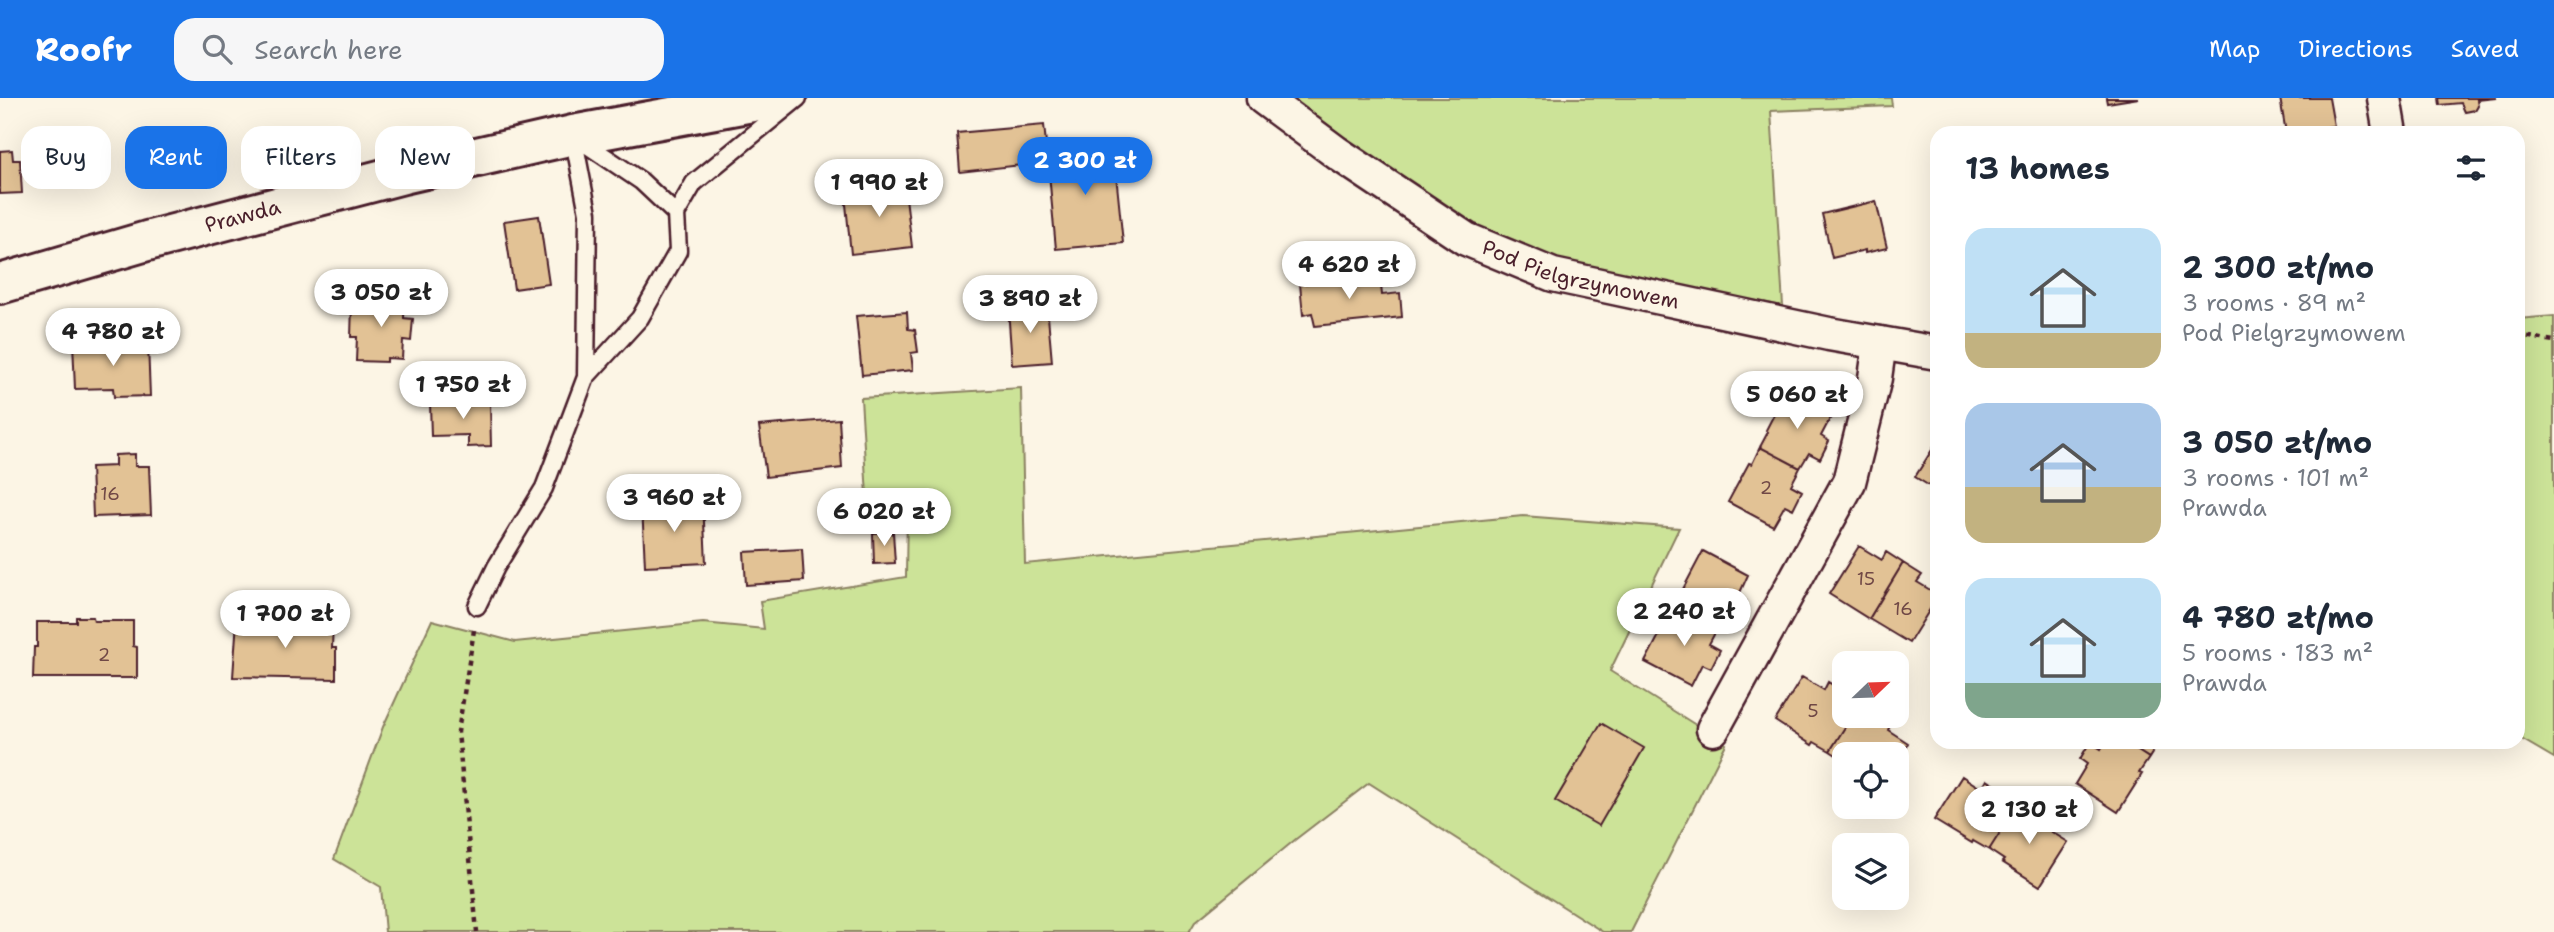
<!DOCTYPE html>
<meta charset="utf-8">
<style>
:root{--surface:#fff;--page:#f6f6f7;--text:#1f2937;--muted:#747a83;--accent:#1a73e8}
body{margin:0;font-family:"Shantell Sans",sans-serif;background:var(--page);color:var(--text);height:100vh;display:flex;flex-direction:column;font-size:26px;white-space:nowrap}
*{box-sizing:border-box;margin:0}
p{font-size:23px;color:var(--muted)}
.icon{flex:none;width:38px;height:38px;fill:none;stroke:currentColor;stroke-width:2;stroke-linecap:round;stroke-linejoin:round}
.map{position:relative;flex:1;overflow:hidden}
.sheet{position:absolute;left:1930px;top:28px;width:595px;height:623px;display:flex;flex-direction:column;background:var(--surface);border-radius:21px;box-shadow:0 7px 28px #0002}
.sheet>*{flex:none}
.hud{position:absolute;left:21px;top:28px;width:665px;height:63px;display:flex;gap:14px}
.needle{width:46px;rotate:67deg}
.tools{position:absolute;left:1832px;top:553px;display:grid;gap:14px}
.tools a{display:grid;place-items:center;width:77px;height:77px;border-radius:14px;background:var(--surface);box-shadow:0 7px 28px #0002;font-size:35px}
.price{position:absolute;translate:-50% -60px;padding:0 16px;border-radius:24px;background:#fff;color:#222;font-size:23px;line-height:46px;filter:drop-shadow(0 2px 4px #0008)}
.price::after{content:'';position:absolute;left:50%;top:42px;width:21px;height:16px;margin-left:-10px;background:inherit;clip-path:polygon(0 0,100% 0,50% 100%)}
.price.selected{background:var(--accent);color:#fff}
ul{padding:0;list-style:none}
li{display:flex;align-items:center;gap:21px;height:175px;padding:0 35px}
li span{display:grid;place-items:center;flex:none;width:196px;height:140px;border-radius:21px;color:#555}
li>.icon{margin-inline-start:auto}
span .icon{width:84px;height:84px;fill:#fffc;stroke-width:1}
li b{font-size:30px}
h2{display:flex;justify-content:space-between;align-items:center;height:84px;padding:0 35px;font-size:30px}
.pill{padding:0 24px;border-radius:21px;background:var(--surface);box-shadow:0 7px 28px #0002;font-size:24px;line-height:63px}
.pill.selected{background:var(--accent);color:#fff}
header{display:flex;align-items:center;gap:42px;box-sizing:border-box;height:98px;padding:0 35px;background:var(--accent);color:#fff}
header strong{font-size:33px}
nav{display:flex;gap:38px;margin-inline-start:auto;font-size:24px}
.search{width:490px;height:63px;background:var(--page);display:flex;align-items:center;gap:18px;box-sizing:border-box;padding:0 24px;border-radius:21px;color:var(--muted);font-size:26px}
.map>svg:first-child{display:block}
.green{fill:#cce398;stroke:#8b8162;stroke-width:2}
.building{fill:#e2c295;stroke:#4a1f2b;stroke-width:2}
.lines{fill:none;stroke-linecap:round;stroke-linejoin:round}
.lane-casing{stroke:#4a1f2b;stroke-width:21}
.street-casing{stroke:#4a1f2b;stroke-width:37}
.secondary-casing{stroke:#4a1f2b;stroke-width:44}
.path{stroke:#4a1f2b;stroke-width:4.5;stroke-dasharray:5 5;stroke-linecap:butt}
.lane{stroke:#fcf5e5;stroke-width:16}
.street{stroke:#fcf5e5;stroke-width:32}
.secondary{stroke:#fcf5e5;stroke-width:38}
.labels{text-anchor:middle;stroke-width:6;stroke-linejoin:round;paint-order:stroke}
.number-label{font-size:18px;fill:#704846}
.street-label{font-size:21px;fill:#4a1f2b;stroke:#fcf5e5}
</style>
<header>
<strong>Roofr</strong>
<div class="search"><svg class="icon" aria-label="search" viewBox="0 0 24 24"><circle cx="10" cy="10" r="6"/><path d="M15 15l6 6"/></svg>Search here</div>
<nav><a>Map</a><a>Directions</a><a>Saved</a></nav>
</header>
<div class="map">
<svg width="2554" height="834" viewBox="0 0 2554 834">
<rect width="100%" height="100%" fill="#fcf5e5"/>
<filter id="ink" filterUnits="userSpaceOnUse"><feTurbulence type="fractalNoise" baseFrequency=".0143" numOctaves="2"/><feDisplacementMap in="SourceGraphic" scale="14" xChannelSelector="R" yChannelSelector="G"/><feConvolveMatrix kernelMatrix="1 2 1 2 8 2 1 2 1" color-interpolation-filters="sRGB"/></filter>
<g filter="url(#ink)">
<!-- green -->
<path class="green" d="M1287,0h604l1,8 -121,5 12,195 -203,-38 -126,-49z
M2554,218v442l-36,-21v-418z
M1021,290l4,176 498,-48 156,12 -69,143 116,73 -95,188h-28l-234,-149 -73,56 -101,83 -6,10h-804l-4,-45 -47,-28 49,-132 49,-107 83,22 188,-19 61,6 -4,-28 146,-24 1,-68 -39,3 -7,-114z"/>
<!-- building -->
<path class="building" d="M2106,0h33l-32,5z
M2280,0h49l5,28 -14,2 -4,5h-30z
M2439,0h57l-19,2 1,5 -3,5 -10,2 -4,-9 -21,2z
M1044,27l4,37 -88,10 -3,-39z
M1113,47l10,98 -67,6 -9,-97z
M12,52l1,10h7l2,33 -22,1v-43z
M904,83l8,66 -61,7 -6,-60 23,-3v-5z
M1876,103l11,47 -22,5v-3l-33,8 -10,-44z
M539,118l10,68 -35,5 -10,-68z
M1380,178l2,19 18,-2 2,24 -87,9 -3,-13 -9,2 -3,-31z
M374,198l31,2 -1,20 9,1 -2,22 -8,-1 -1,19 -15,-1v4l-31,-1 1,-24h-6l1,-33 22,2z
M1047,207l5,57 -40,3 -4,-57z
M907,214l1,17 7,1 3,22 -7,1 2,17 -51,5 -6,-59z
M116,243v3h32l2,52 -36,1 -1,-9 -38,1 -2,-47z
M1786,293l46,24 -11,21 8,5 -9,18 -11,-6 -9,15 -40,-21 8,-15 -2,-2z
M490,304l1,44 -23,1v-12l-37,1 -1,-33z
M839,321l3,49 -76,9 -7,-51z
M1937,344v60l-6,-4 5,-8 -21,-13z
M1760,349l40,21 -9,17 11,6 -9,18 -8,-4 -12,21 -45,-24 21,-39 3,1z
M135,356v12h14l2,49 -58,2 -2,-50 24,-1v-11z
M703,404l3,61 -61,3 -3,-61z
M893,434l2,31 -21,1 -1,-31z
M1859,448l23,14 4,-8 17,11 -34,56 -40,-25z
M802,451l2,32 -58,4 -2,-33z
M1703,453l45,24 -10,22 8,4 -10,18 -11,-6 -8,16 -41,-21 9,-16 -3,-1z
M1903,465l19,12 -5,7 20,12v4l-28,45 -40,-24z
M1676,510l41,21 -8,15 11,6 -9,18 -9,-4 -11,22 -46,-24 21,-40 2,2z
M276,518l19,1v4l38,2 -1,25h4v31l-103,-2 4,-57 39,1z
M76,519h17l1,4h39v25l4,1v31h-104l1,-31h3v-25h39z
M1802,579l22,13 4,-8 16,10 -5,11 5,4v9h8l-22,35 -16,-9 -2,3 -37,-24z
M1852,618h7l10,6 4,-6h10l9,6 -4,8 20,13 -11,19v-8h-53v6l-14,-9z
M1601,625l43,25 -45,78 -44,-25z
M2090,644l11,7 4,-7h19l25,16 -10,15 3,1 -24,38 -43,-28 12,-20 -7,-5z
M2124,644h35l-10,16z
M1962,678l20,13 5,-9 17,11 -7,11 16,10 -24,38 -16,-9 -1,2 -38,-23z
M2035,712l17,11 -5,8 21,13 -28,44 -38,-24 2,-2 -15,-10 24,-38 15,9z"/>
<g class="lines">
<!-- lane casing -->
<g class="lane-casing">
<path id="lane" d="M577,40l64,43 35,33 2,37 -38,67 -54,59
M676,116l18,-31 104,-85
M477,508l19,-39 48,-79 42,-111 2,-164 -15,-78"/>
</g>
<!-- street casing -->
<g class="street-casing">
<g id="street">
<path id="s1" d="M1263,0l74,55 129,86 87,36 276,59 108,19"/>
<path d="M2384,0l6,35"/>
<path d="M1713,631l136,-247 26,-104 5,-35"/>
</g>
</g>
<!-- secondary casing -->
<g class="secondary-casing">
<g id="secondary">
<path id="s2" d="M0,186l147,-43 256,-67 170,-39 202,-37"/>
</g>
</g>
<!-- path -->
<path class="path" d="M2518,237l36,6
M474,532l-16,102 19,200"/>
<!-- lane -->
<use href="#lane" class="lane"/>
<!-- street -->
<use href="#street" class="street"/>
<!-- secondary -->
<use href="#secondary" class="secondary"/>
</g>
</g>
<g class="labels">
<!-- number labels -->
<g class="number-label">
<text x="1766" y="396">2</text>
<text x="110" y="402">16</text>
<text x="1866" y="487">15</text>
<text x="1903" y="517">16</text>
<text x="104" y="563">2</text>
<text x="1813" y="619">5</text>
</g>
<!-- street labels -->
<g class="street-label">
<text dy="7" stroke="none"><textPath href="#s2" startOffset="252">Prawda</textPath></text>
<text dy="7" stroke="none"><textPath href="#s1" startOffset="368">Pod Pielgrzymowem</textPath></text>
</g>
</g>
</svg>
<div class="tools">
<a><svg class="needle" viewBox="-14 -14 28 28"><path d="M0-13l5 13h-10z" fill="#e53935"/><path d="M0 13l5-13h-10z" fill="#747a83"/></svg></a>
<a><svg class="icon" aria-label="locate" viewBox="0 0 24 24"><circle cx="12" cy="12" r="6"/><path d="M12 2v4M12 18v4M2 12h4M18 12h4"/></svg></a>
<a><svg class="icon" aria-label="layers" viewBox="0 0 24 24"><path d="M12 4l9 5-9 5-9-5zM3 14l9 5 9-5"/></svg></a>
</div>
<b class="price selected" style="left:1085px;top:99px">2 300 zł</b>
<b class="price" style="left:879px;top:121px">1 990 zł</b>
<b class="price" style="left:1349px;top:203px">4 620 zł</b>
<b class="price" style="left:381px;top:231px">3 050 zł</b>
<b class="price" style="left:1030px;top:237px">3 890 zł</b>
<b class="price" style="left:113px;top:270px">4 780 zł</b>
<b class="price" style="left:463px;top:323px">1 750 zł</b>
<b class="price" style="left:1797px;top:333px">5 060 zł</b>
<b class="price" style="left:674px;top:436px">3 960 zł</b>
<b class="price" style="left:884px;top:450px">6 020 zł</b>
<b class="price" style="left:1684px;top:550px">2 240 zł</b>
<b class="price" style="left:285px;top:552px">1 700 zł</b>
<b class="price" style="left:2029px;top:748px">2 130 zł</b>
<div class="hud">
<a class="pill">Buy</a>
<a class="pill selected">Rent</a>
<a class="pill">Filters</a>
<a class="pill">New</a>
</div>
<section class="sheet">
<h2>13 homes<svg class="icon" aria-label="filters" viewBox="0 0 24 24"><path d="M4 7h16M4 17h16"/><circle cx="9" cy="7" r="2"/><circle cx="15" cy="17" r="2"/></svg></h2>
<ul>
<li><span style="background:linear-gradient(#bfe0f5 75%,#c2b280 0)"><svg class="icon" aria-label="home" viewBox="0 0 24 24"><path d="M3 11l9-7 9 7M6 9v11h12V9"/></svg></span><div><b>2 300 zł/mo</b><p>3 rooms · 89 m²</p><p>Pod Pielgrzymowem</p></div></li>
<li><span style="background:linear-gradient(#a9c7e8 60%,#c2b280 0)"><svg class="icon" aria-label="home" viewBox="0 0 24 24"><path d="M3 11l9-7 9 7M6 9v11h12V9"/></svg></span><div><b>3 050 zł/mo</b><p>3 rooms · 101 m²</p><p>Prawda</p></div></li>
<li><span style="background:linear-gradient(#bfe0f5 75%,#7fa58c 0)"><svg class="icon" aria-label="home" viewBox="0 0 24 24"><path d="M3 11l9-7 9 7M6 9v11h12V9"/></svg></span><div><b>4 780 zł/mo</b><p>5 rooms · 183 m²</p><p>Prawda</p></div></li>
</ul>
</section>
</div>
